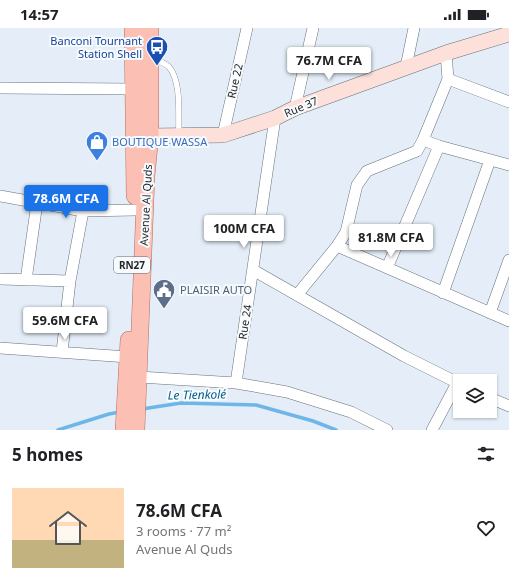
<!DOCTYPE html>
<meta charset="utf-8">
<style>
:root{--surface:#fff;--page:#f2f2f2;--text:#202124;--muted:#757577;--accent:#1a73e8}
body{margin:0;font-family:"Noto Sans",sans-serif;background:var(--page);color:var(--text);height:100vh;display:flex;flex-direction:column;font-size:15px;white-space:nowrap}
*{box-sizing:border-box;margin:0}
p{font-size:13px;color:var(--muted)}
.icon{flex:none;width:22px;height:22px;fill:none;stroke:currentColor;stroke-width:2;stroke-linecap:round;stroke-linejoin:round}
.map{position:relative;height:402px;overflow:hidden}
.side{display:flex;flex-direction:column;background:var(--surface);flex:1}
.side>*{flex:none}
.fabs{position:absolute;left:453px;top:346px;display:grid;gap:8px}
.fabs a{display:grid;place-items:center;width:44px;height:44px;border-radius:0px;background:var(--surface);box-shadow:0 1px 3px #0004;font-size:20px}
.price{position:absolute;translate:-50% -34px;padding:0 9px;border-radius:4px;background:#fff;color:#222;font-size:13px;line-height:26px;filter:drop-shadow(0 1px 2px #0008)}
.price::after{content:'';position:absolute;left:50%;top:24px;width:12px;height:9px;margin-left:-6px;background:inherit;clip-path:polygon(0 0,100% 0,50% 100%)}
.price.selected{background:var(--accent);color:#fff}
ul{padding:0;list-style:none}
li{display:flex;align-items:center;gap:12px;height:100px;padding:0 12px}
li span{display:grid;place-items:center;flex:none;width:112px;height:80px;border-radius:0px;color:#555}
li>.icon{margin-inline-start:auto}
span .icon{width:48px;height:48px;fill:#fffc;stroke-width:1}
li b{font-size:17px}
h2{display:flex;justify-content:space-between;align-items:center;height:48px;padding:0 12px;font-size:17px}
.status{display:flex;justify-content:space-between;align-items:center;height:28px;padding:0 20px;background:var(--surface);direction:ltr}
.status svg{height:11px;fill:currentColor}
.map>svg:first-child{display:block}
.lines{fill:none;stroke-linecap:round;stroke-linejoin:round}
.stream{stroke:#6eb6e8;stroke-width:3.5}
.lane-casing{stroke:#687079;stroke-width:6}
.street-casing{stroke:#687079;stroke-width:12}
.secondary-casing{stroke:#687079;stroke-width:16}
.primary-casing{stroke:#ae6f63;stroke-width:18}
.lane{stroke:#fff;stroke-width:5.5}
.street{stroke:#fff;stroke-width:11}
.secondary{stroke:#fde0d9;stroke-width:15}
.primary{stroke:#fbc0b3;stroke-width:17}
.labels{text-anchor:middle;stroke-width:4;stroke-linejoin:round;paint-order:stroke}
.shield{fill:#f7fbfe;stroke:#63676a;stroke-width:1}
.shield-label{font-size:10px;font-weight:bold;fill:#23272a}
.transit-label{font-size:11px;fill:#164399;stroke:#f7fbfe;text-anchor:end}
.street-label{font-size:11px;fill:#23272a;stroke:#f7fbfe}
.shop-label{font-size:11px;fill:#366cbe;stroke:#f7fbfe;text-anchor:start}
.service-label{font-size:11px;fill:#4e5e75;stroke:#f7fbfe;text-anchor:start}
.water-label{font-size:12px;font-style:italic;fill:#005d8c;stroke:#f7fbfe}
</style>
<div class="status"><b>14:57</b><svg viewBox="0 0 49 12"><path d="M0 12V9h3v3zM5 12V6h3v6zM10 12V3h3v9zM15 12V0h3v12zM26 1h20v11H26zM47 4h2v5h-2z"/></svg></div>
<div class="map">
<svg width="509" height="402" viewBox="0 0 509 402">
<rect width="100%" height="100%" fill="#e5eef8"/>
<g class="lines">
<!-- stream -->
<path class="stream" d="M142,381l39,-6 75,2 57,16 23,9
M58,402l51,-16 11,-2"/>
<!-- lane casing -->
<g class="lane-casing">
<path id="lane" d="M152,30c5,3 14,5 17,9 13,15 9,49 10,68"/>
</g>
<!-- street casing -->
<g class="street-casing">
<path id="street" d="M446,25l2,26 61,23
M406,39l8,-39
M0,60l133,1
M295,80l18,-80
M223,107l24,-107
M423,112l16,6 70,19
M0,168l83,15 52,-1
M337,218l9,-14 11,-47 10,-14 50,-20 6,-11 25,-61
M387,240l52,-122
M253,242l151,86 56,28
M0,251l70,2
M26,252l11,-77
M443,265l47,-133
M297,267l40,-49 172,75
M490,285l19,-53
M0,320l128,9
M62,324l8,-71 13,-70
M139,349l97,6 51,9 64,20 36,18
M236,355l39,-265
M490,370l19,8
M432,402l25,-47"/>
</g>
<!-- secondary casing -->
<g class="secondary-casing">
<path id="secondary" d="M138,106l12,2 73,-1 52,-17 20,-10 151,-55 63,-19"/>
</g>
<!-- primary casing -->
<g class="primary-casing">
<path id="primary" d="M133,0l2,168
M124,402l5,-90
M136,402l10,-254 4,-40v-108"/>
</g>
<!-- lane -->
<use href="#lane" class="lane"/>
<!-- street -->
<use href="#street" class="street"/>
<!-- secondary -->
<use href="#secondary" class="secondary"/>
<!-- primary -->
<use href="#primary" class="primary"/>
</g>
<!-- icons -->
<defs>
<g id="bus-pin" transform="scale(1.15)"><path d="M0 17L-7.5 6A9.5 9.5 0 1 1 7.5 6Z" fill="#1a4fb4" stroke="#f7fbfe"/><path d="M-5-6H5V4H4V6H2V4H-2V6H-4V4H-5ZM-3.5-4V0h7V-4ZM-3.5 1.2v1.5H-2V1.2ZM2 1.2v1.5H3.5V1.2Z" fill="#fff"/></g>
<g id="shop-pin" transform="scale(1.15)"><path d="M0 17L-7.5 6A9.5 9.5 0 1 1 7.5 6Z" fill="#3f7fe0" stroke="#f7fbfe"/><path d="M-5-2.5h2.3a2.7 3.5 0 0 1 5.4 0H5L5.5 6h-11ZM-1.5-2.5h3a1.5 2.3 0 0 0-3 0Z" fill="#fff"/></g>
<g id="civic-pin" transform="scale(1.15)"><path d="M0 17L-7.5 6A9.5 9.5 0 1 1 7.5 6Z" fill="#5c6f8a" stroke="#f7fbfe"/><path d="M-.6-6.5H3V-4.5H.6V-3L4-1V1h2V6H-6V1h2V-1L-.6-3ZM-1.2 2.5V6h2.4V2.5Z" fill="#fff"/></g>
</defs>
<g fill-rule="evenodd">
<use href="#bus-pin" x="157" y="19"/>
<use href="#shop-pin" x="97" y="114"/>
<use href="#civic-pin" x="164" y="262"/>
</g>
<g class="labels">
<!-- shield labels -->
<rect class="shield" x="114" y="229" width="36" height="16" rx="3"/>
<g class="shield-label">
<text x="132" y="241">RN27</text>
</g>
<!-- transit labels -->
<g class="transit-label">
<text x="142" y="17">Banconi Tournant<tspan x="142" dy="13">Station Shell</tspan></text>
</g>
<!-- street labels -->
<g class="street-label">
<text transform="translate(235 53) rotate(-77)" y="4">Rue 22</text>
<text transform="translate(301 79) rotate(-23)" y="4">Rue 37</text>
<text transform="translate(146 177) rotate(-87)" y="4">Avenue Al Quds</text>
<text transform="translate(245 294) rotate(-81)" y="4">Rue 24</text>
</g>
<!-- shop labels -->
<g class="shop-label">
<text x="112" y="118">BOUTIQUE WASSA</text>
</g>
<!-- service labels -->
<g class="service-label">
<text x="180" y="266">PLAISIR AUTO</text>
</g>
<!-- water labels -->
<g class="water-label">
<text transform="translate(197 367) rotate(-1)" y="4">Le Tienkolé</text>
</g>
</g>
</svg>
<div class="fabs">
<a><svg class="icon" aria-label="layers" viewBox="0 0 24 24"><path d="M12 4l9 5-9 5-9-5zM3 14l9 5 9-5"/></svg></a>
</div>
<b class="price" style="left:329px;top:53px">76.7M CFA</b>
<b class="price selected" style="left:66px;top:191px">78.6M CFA</b>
<b class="price" style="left:244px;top:221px">100M CFA</b>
<b class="price" style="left:391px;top:230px">81.8M CFA</b>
<b class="price" style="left:65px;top:313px">59.6M CFA</b>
</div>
<section class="side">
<h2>5 homes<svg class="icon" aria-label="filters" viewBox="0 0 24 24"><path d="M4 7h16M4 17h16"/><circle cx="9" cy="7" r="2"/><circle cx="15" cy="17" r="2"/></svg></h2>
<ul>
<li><span style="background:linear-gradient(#ffd9b3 65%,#c2b280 0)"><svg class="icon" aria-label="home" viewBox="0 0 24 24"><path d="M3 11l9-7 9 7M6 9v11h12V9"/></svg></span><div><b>78.6M CFA</b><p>3 rooms · 77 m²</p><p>Avenue Al Quds</p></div><svg class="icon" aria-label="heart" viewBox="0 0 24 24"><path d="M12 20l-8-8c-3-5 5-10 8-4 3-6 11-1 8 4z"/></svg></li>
</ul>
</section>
